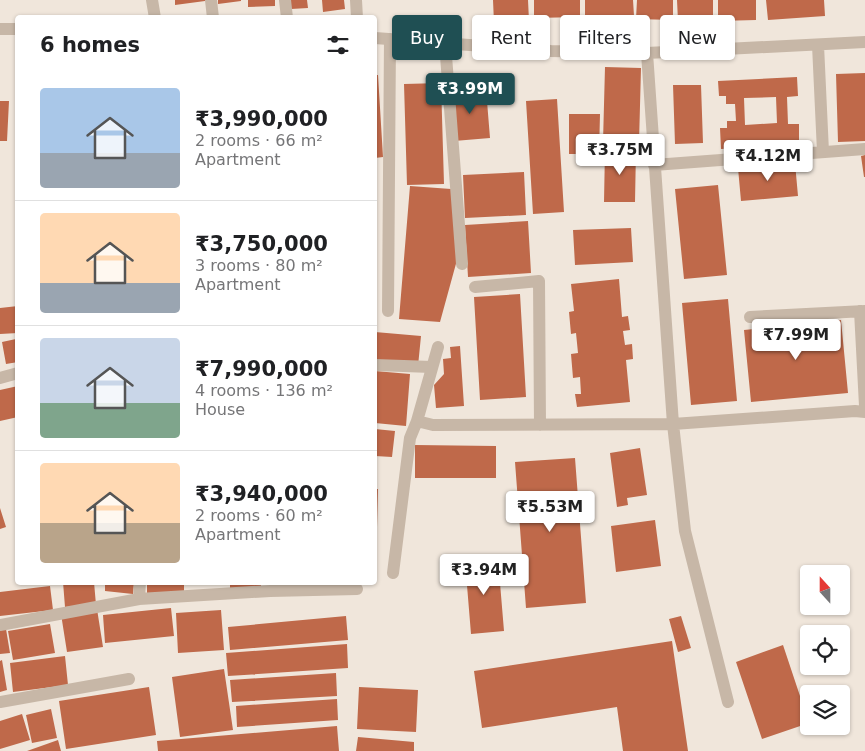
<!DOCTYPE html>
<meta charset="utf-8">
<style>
:root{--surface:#fff;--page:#f2f2f2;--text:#202124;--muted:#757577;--line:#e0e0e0;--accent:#1f4f53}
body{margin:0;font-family:"DejaVu Sans",sans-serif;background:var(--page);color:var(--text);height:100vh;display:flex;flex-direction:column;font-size:19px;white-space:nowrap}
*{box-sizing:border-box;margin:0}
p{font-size:16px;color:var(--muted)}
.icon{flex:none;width:28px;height:28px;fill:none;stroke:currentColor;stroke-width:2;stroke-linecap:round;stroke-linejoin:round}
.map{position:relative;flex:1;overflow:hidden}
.sheet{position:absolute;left:15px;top:15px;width:362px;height:570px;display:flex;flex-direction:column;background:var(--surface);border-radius:5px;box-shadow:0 1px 4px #0004}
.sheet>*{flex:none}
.guide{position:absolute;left:392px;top:15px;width:398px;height:45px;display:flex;gap:10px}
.needle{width:32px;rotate:339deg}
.controls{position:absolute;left:800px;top:565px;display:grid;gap:10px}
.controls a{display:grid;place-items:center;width:50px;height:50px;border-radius:5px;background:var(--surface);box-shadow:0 1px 4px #0004;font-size:25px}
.price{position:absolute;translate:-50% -42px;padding:0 11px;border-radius:5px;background:#fff;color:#222;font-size:16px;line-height:32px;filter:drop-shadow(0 1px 2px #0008)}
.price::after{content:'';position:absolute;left:50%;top:30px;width:15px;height:11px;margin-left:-8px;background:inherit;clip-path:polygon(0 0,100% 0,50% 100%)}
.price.current{background:var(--accent);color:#fff}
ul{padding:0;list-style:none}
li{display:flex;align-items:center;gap:15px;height:125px;padding:0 25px}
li+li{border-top:1px solid var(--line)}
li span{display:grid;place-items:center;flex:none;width:140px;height:100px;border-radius:5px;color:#555}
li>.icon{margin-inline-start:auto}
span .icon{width:60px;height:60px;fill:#fffc;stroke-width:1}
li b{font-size:21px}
h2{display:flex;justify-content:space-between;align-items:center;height:60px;padding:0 25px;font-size:21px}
.chip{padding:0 18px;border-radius:5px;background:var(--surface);box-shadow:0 1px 4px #0004;font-size:18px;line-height:45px}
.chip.current{background:var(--accent);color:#fff}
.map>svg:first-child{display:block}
.building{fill:#bf694a;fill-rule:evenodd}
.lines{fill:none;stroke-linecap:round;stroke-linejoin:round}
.minor{stroke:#c7b7a7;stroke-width:12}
</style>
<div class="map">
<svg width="865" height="751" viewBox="0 0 865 751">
<rect width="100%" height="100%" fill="#f0e6db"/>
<!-- building -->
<path class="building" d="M175,0h30v1l-30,4z
M218,0h23v1l-23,3z
M248,0h27v6l-27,1z
M290,0h17l1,8 -17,1z
M322,0h22l1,9 -22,3z
M493,0h35l1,21 -35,2z
M534,0h46v17l-46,1z
M585,0h48l1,16 -49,1z
M637,0h36v20l-37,-1z
M677,0h36v20l-35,1z
M718,0h38v20l-38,1z
M766,0h58l1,16 -57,4z
M605,67l36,1 -2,75 -36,-1z
M865,73v68l-27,1 -2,-68z
M375,75h3l5,82 -8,1z
M797,77l1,19 -11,1 1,27h11v21l-78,4 -1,-21h7v-7h9l-1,-17h-9v-8h-7l-1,-15zM776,97l1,26 -32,2 -1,-27z
M441,83l3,101 -37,1 -3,-101z
M673,85h28l2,58 -28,1z
M486,89l4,49 -36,3 -3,-50z
M557,99l7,113 -31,2 -7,-113z
M0,101h9l-2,40h-7z
M569,114h31l-1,40h-30z
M605,149h31l-1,53h-31z
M865,155v22h-1l-3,-21z
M795,163l3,33 -57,5 -3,-33z
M524,172l2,43 -61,3 -2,-43z
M718,185l9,90 -43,4 -9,-90z
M410,186l41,3 6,71 -17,62 -41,-3z
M528,221l3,52 -63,4 -3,-52z
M631,228l2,34 -58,3 -2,-35z
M619,279l3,38 6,-1 2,14 -7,1 2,14 7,-1 1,15 -7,1 4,42 -53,5 -2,-13h6l-1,-17 -7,1 -2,-24 7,-1 -2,-20 -5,1 -2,-22 5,-1 -3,-27z
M520,294l6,103 -46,3 -6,-103z
M728,299l9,102 -46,4 -9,-102z
M18,306v27l-18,1v-26z
M841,320l7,73 -97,9 -7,-72z
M375,332l46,4 -3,30 -43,-4z
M16,339l2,23 -12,2 -4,-22z
M460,346l4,60 -28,2 -2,-23 10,-11 -1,-15 8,-1 -1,-11z
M375,371l35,3 -4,52 -31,-3z
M18,386v31l-18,4v-31z
M375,429l20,2 -3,26 -17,-1z
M415,445l81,1v32h-81z
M640,448l7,47 -20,3 1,7 -11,2 -7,-54z
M575,458l11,145 -60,5 -11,-146z
M375,489h3l-1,38h-2z
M0,508l6,19 -6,2z
M655,520l6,46 -45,6 -5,-46z
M498,559l6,72 -33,3 -6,-73z
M63,582h31l2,23 -31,2z
M105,582h29l-1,12 -28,-3z
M147,582h37v12h-37z
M230,582h31v7l-31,2z
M276,582h29v4l-29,1z
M50,586l3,24 -53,6v-24z
M171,608l3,28 -69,7 -2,-28z
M97,609l6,38 -36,5 -6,-38z
M221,610l3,40 -46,3 -2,-40z
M346,616l2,24 -118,10 -2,-23z
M681,616l10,32 -13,4 -9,-33z
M50,624l5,29 -42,7 -5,-29z
M6,629l4,24 -10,1v-24z
M672,641l16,110h-65l-6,-44 -135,21 -8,-57z
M347,644l1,24 -120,8 -2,-23z
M783,645l26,78 -47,16 -26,-77z
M65,656l3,29 -55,7 -3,-29z
M2,660l5,30 -7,2v-31z
M224,669l9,61 -53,7 -8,-60z
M336,673l1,23 -105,6 -2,-22z
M149,687l7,48 -90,14 -7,-48z
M359,687l59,3 -2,42 -59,-3z
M337,699l1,21 -101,7 -1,-21z
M51,709l6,29 -25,5 -6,-28z
M22,714l8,26 -30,9v-28z
M337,726l2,25h-181l-1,-10z
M358,737l56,5v9h-58z
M58,740l3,11h-34z"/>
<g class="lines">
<!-- minor -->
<path class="minor" d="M152,0l3,18
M211,0l2,18
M285,0l2,18
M356,0l1,18
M0,29h18
M375,38l176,13 96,2 218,-11
M445,43l17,221
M818,45l5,107
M647,53l26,371 12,107 43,171
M654,165l211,-16
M475,287l64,-6 1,144
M388,311l2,-272
M860,311l5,95
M750,317l115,-6
M438,347l-21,74 16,4 240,-1 182,-13 10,1
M375,365l57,2
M0,378l18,-5
M393,573l17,-135 7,-17
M139,599l1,-17
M0,625l139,-26 131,-8 87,-2
M0,702l129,-23"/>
</g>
</svg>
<div class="controls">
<a><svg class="needle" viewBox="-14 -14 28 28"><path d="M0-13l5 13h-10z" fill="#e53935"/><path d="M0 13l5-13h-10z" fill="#757577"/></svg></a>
<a><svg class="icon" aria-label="locate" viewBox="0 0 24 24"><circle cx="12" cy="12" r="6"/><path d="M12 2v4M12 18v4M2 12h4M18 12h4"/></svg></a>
<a><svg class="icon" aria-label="layers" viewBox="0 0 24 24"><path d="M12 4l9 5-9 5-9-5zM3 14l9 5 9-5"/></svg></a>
</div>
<b class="price current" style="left:470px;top:115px">₹3.99M</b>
<b class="price" style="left:620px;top:176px">₹3.75M</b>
<b class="price" style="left:768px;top:182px">₹4.12M</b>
<b class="price" style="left:796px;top:361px">₹7.99M</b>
<b class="price" style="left:550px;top:533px">₹5.53M</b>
<b class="price" style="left:484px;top:596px">₹3.94M</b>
<div class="guide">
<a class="chip current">Buy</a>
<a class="chip">Rent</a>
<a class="chip">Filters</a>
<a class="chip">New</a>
</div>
<section class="sheet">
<h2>6 homes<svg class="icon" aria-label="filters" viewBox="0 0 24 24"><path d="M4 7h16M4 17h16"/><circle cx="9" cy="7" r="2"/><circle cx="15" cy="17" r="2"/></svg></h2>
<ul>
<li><span style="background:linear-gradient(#a9c7e8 65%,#9aa5b1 0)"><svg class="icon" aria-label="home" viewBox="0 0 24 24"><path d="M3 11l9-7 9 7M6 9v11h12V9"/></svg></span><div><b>₹3,990,000</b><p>2 rooms · 66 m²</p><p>Apartment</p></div></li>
<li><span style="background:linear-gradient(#ffd9b3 70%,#9aa5b1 0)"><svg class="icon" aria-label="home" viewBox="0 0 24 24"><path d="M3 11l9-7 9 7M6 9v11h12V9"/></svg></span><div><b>₹3,750,000</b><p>3 rooms · 80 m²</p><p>Apartment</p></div></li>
<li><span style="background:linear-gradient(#c9d6e8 65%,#7fa58c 0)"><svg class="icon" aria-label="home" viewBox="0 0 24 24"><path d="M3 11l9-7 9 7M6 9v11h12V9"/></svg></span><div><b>₹7,990,000</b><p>4 rooms · 136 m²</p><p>House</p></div></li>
<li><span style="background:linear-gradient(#ffd9b3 60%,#b9a48a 0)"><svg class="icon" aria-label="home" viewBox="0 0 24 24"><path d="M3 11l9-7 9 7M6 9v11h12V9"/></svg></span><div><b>₹3,940,000</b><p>2 rooms · 60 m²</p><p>Apartment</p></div></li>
</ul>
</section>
</div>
